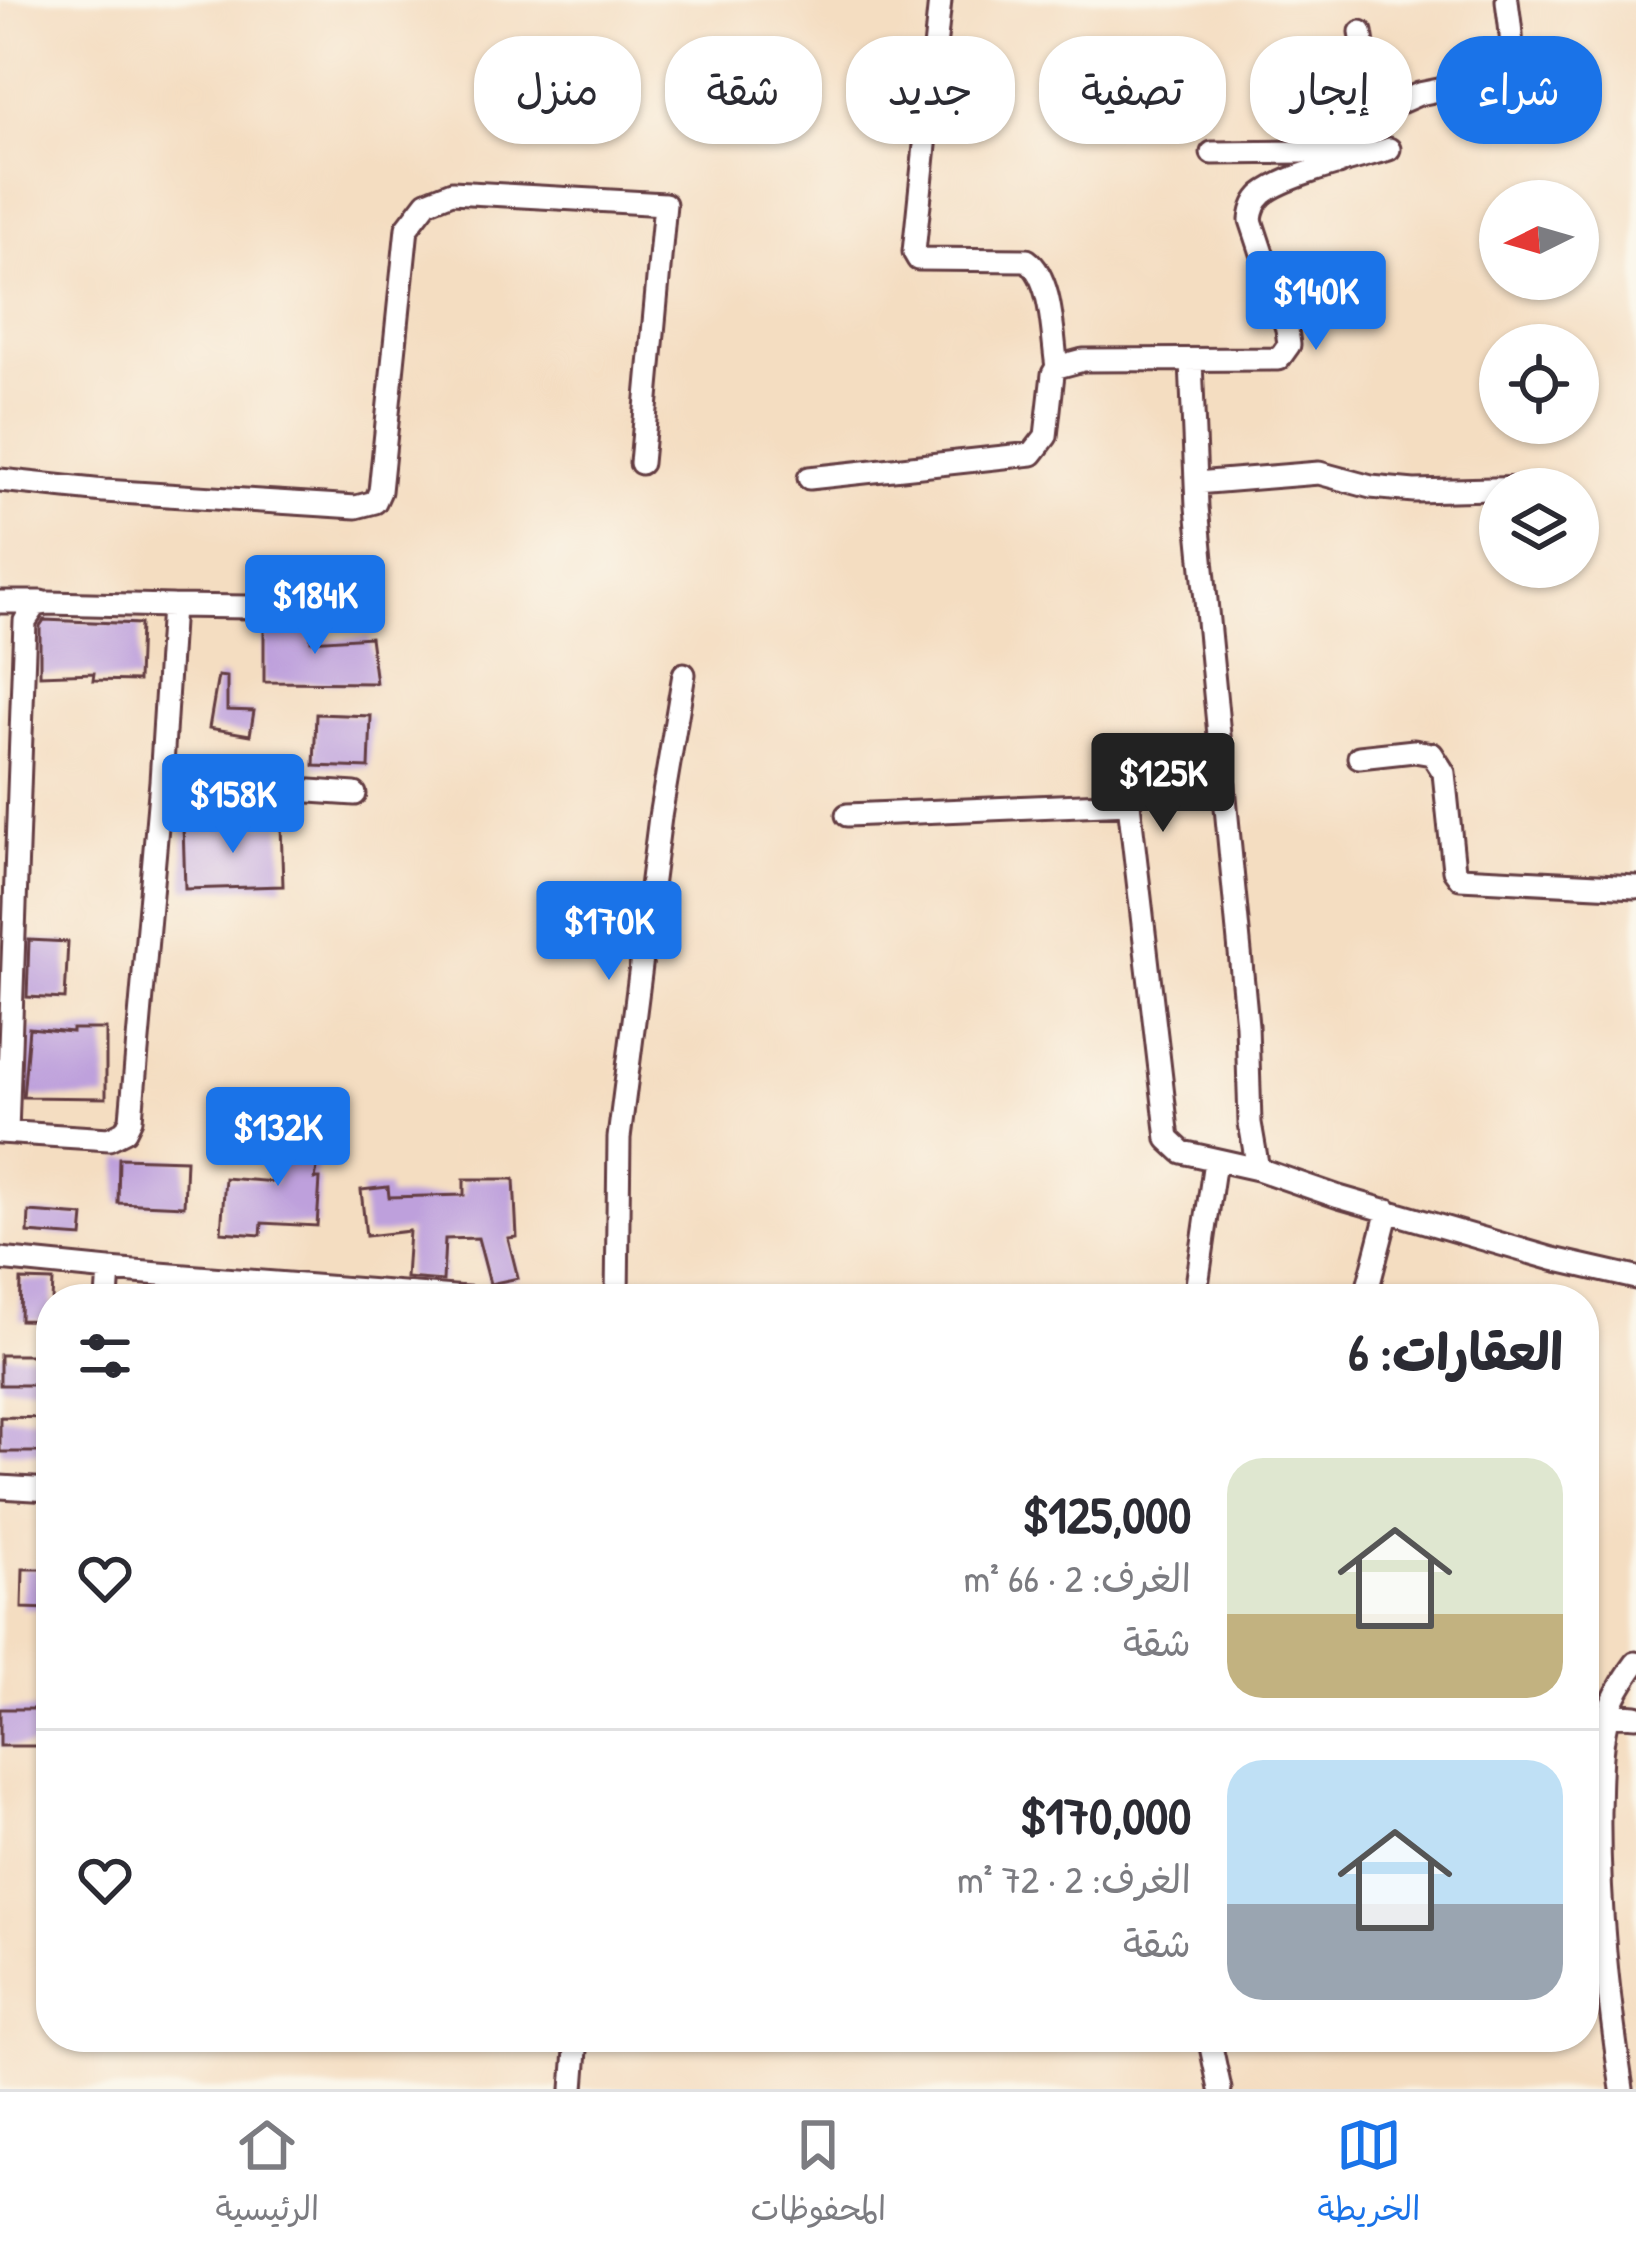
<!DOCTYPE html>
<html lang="ar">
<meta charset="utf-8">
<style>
:root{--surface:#fff;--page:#f2f2f3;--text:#2b2b33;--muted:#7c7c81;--line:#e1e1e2;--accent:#1a73e8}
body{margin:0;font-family:"Patrick Hand","Playpen Sans Arabic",sans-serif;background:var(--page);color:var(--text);direction:rtl;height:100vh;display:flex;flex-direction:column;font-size:45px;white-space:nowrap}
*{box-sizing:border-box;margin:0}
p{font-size:39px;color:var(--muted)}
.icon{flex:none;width:66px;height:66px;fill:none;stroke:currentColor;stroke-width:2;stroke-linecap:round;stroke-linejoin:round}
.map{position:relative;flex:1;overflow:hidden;direction:ltr}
.drawer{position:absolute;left:36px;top:1284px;width:1563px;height:768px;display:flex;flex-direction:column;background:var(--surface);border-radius:48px;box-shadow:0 3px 9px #0004;direction:rtl}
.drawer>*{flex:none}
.guide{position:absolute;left:36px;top:36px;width:1566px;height:108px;direction:rtl;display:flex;gap:24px}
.needle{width:78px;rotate:265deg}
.tools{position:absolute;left:1479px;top:180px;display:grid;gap:24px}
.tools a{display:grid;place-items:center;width:120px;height:120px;border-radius:50%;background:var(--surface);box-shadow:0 3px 9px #0004;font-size:60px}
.price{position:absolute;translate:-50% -102px;padding:0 27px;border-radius:12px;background:var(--accent);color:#fff;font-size:39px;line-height:78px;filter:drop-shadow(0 3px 6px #0008)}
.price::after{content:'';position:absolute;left:50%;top:72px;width:36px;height:27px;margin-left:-18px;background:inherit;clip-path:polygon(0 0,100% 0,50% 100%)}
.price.on{background:#222;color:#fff}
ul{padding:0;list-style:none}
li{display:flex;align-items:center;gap:36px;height:300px;padding:0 36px}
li+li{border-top:3px solid var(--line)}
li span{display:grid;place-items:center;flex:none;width:336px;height:240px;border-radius:36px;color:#555}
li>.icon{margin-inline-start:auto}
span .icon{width:144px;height:144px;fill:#fffc;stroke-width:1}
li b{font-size:51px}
h2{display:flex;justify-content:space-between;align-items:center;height:144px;padding:0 36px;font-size:51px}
.pill{padding:0 42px;border-radius:48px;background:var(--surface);box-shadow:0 3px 9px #0004;font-size:42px;line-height:108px}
.pill.on{background:var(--accent);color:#fff}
.dock{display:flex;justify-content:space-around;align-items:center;height:168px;border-top:3px solid var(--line);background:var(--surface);font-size:33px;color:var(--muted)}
.dock a{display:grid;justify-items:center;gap:6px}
.dock .on{color:var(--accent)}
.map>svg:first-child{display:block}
.building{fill:#bea0dc}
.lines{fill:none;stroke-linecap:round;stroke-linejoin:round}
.street-casing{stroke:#643c42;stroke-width:27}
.street{stroke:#fff;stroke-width:21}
</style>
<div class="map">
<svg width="1636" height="2089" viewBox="0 0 1636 2089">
<rect width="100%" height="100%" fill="#fbf7ec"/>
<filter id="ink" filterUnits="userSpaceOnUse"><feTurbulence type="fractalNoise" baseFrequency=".00833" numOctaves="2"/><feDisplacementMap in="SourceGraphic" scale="24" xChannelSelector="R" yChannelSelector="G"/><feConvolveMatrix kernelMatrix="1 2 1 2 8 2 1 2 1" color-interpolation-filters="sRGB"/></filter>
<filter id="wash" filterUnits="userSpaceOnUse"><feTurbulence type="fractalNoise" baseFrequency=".004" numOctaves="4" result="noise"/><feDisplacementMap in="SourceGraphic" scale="48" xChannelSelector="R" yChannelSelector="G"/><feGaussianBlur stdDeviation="2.7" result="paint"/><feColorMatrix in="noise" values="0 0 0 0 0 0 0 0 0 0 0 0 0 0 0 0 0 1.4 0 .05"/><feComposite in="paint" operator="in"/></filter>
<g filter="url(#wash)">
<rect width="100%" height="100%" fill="#f4ddc1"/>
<g id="blocks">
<!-- building -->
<path class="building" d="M44,620l96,4 -2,57 -45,-1 1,-7 -54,2v-49z
M264,623h47v18l59,-4 6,46 -112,-1z
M218,676l9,1v33l27,1 -4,24 -41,-7z
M316,714l55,2 -2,52 -55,-2z
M281,824l2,62 -98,3 -2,-63z
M29,940l39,2 -3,57 -38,-2z
M29,1028l43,4v-3h34v69l-83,-1z
M287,1126l37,6 -9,47h5l-3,47 -55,-3 -1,12 -40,-3 4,-54 50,4z
M119,1158l67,2 -2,46 -66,-3z
M464,1179h50l3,58 -9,1 10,40 -28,6 -12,-46 -33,1 -2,42 -37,-3 3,-47 -43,5 -5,-46 27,-3 1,10 75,-2z
M29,1212l55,4 -2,21 -54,-4z
M21,1280l32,1 -2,40 -31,-1z
M0,1355h51v30h-51z
M0,1417l51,1v34h-51z
M23,1569h28v40l-29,-1z
M0,1709h38v37h-38z"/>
</g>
</g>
<g filter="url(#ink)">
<use href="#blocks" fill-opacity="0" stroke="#643c42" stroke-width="3"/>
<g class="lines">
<!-- street casing -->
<g class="street-casing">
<path id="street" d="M1361,32l14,86
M1212,153l90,-1 54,-10
M1339,164l48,-56 32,-14 79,-16c22,-17 11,-53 9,-78
M1191,361l6,146 50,518 3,98 8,46 81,28 214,62 83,19
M1057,367l26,-7 196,-1 10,-14 -2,-16 -36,-109c1,-11 4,-19 12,-26 23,-19 95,-36 126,-45
M809,478l223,-24 14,-18 7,-62 4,-7c-5,-30 -4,-88 -30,-107l-109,-1 -4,-7 26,-252
M0,480l104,11 252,16 19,-5 5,-11 27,-263 20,-26 25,-10 213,12 -24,259
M1196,483l123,-10 52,14 43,4 117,-3
M0,602h41
M1359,757l55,-6 18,3 12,19 10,97 6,8 176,9
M161,781l194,13
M847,815l282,-12 39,336 14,13 76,17
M0,1132l109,7 16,-8 6,-12 30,-338 11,-175 157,2
M7,1132l18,-511 11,-16 12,-2 124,3
M0,1259l109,11
M107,1299l2,-29 370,29
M617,1299l2,-161 41,-321 24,-143
M1195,1299l20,-138
M1365,1299l23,-89
M0,1487l51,3
M1608,1714l28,2
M1209,2037l11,52
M573,2089l4,-52
M1622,2089c-14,-93 -24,-183 -23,-277 1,-33 0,-69 10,-101 6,-18 16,-33 27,-48"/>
</g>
<!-- street -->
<use href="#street" class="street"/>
</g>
</g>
</svg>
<div class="tools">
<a><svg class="needle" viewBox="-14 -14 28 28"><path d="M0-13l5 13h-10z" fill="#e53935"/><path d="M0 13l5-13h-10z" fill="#7c7c81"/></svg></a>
<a><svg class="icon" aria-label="locate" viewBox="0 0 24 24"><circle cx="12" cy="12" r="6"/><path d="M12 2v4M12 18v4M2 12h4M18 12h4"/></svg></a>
<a><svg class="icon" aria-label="layers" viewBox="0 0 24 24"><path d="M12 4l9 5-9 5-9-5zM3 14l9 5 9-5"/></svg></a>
</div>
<b class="price" style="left:1316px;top:353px">$140K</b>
<b class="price" style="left:315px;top:657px">$184K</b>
<b class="price on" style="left:1163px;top:835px">$125K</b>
<b class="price" style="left:233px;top:856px">$158K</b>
<b class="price" style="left:609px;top:983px">$170K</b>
<b class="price" style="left:278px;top:1189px">$132K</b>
<div class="guide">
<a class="pill on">شراء</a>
<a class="pill">إيجار</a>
<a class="pill">تصفية</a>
<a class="pill">جديد</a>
<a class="pill">شقة</a>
<a class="pill">منزل</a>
</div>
<section class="drawer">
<h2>العقارات: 6<svg class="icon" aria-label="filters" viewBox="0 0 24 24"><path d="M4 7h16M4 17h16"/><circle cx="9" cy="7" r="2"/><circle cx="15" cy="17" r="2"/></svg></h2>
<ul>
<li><span style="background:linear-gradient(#dfe7d0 65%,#c2b280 0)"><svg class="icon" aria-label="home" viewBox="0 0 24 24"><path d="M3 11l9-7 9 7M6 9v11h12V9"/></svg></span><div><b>$125,000</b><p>الغرف: 2 · 66 m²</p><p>شقة</p></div><svg class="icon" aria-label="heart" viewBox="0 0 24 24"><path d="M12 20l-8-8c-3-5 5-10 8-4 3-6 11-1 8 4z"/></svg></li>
<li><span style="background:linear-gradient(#bfe0f5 60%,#9aa5b1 0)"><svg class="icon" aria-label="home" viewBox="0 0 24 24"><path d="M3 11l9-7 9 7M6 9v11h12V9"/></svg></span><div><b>$170,000</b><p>الغرف: 2 · 72 m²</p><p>شقة</p></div><svg class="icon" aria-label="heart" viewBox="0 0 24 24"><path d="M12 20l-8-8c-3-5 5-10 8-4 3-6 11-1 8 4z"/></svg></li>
</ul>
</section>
</div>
<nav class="dock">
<a class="on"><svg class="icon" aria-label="map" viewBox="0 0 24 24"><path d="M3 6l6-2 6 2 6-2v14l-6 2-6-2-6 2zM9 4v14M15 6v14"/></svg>الخريطة</a>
<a><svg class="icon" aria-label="saved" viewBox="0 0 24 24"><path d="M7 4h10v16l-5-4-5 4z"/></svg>المحفوظات</a>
<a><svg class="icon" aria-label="home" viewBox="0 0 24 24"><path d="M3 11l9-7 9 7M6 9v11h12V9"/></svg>الرئيسية</a>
</nav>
